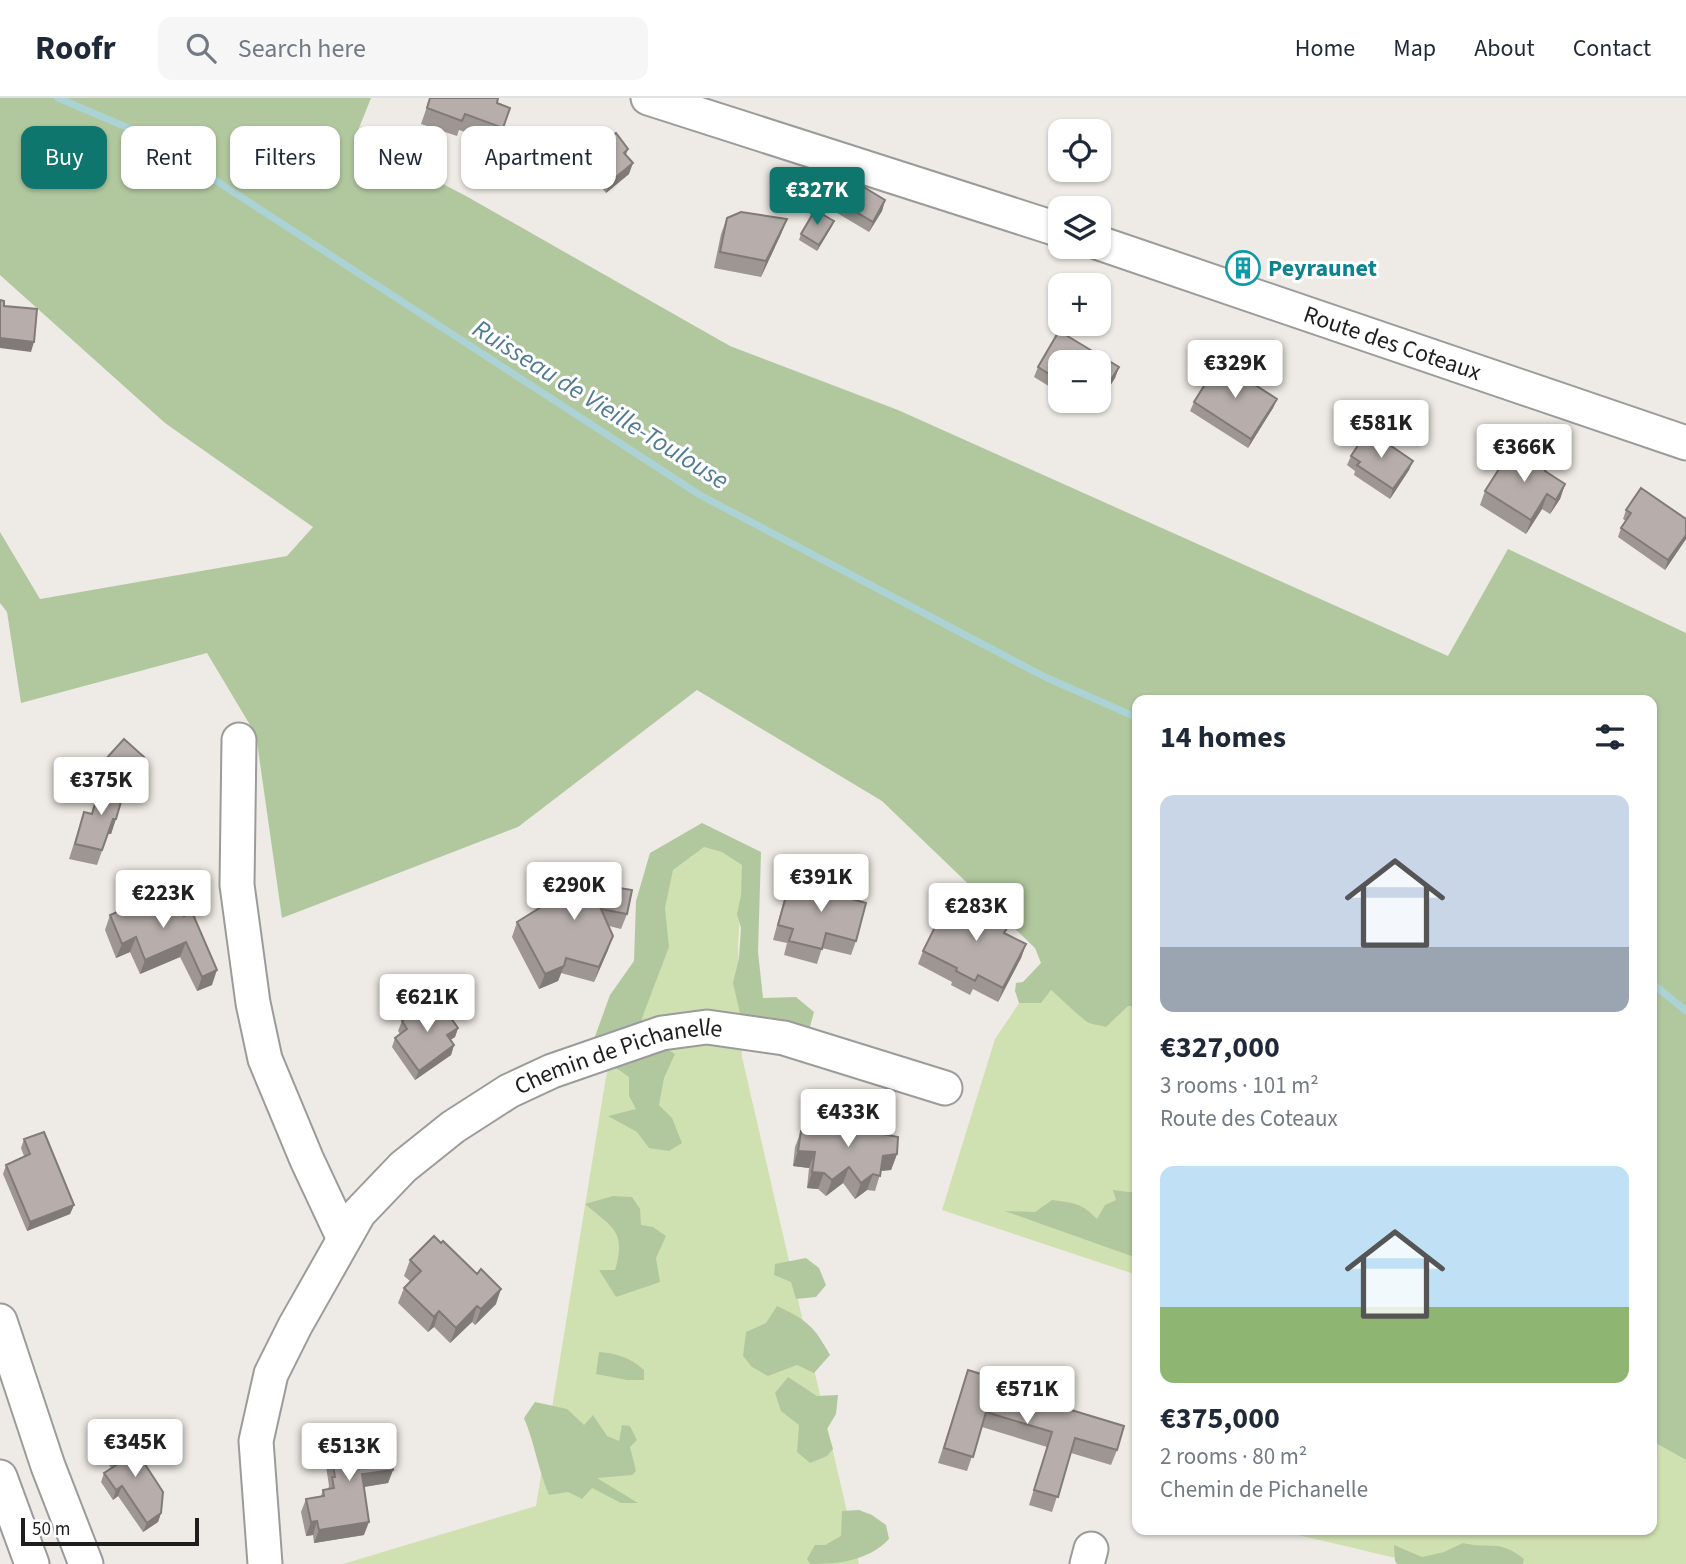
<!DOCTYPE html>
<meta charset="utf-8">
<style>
:root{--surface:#fff;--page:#f6f6f7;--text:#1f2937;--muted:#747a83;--line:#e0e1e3;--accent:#0f766e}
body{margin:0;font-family:"Source Sans 3",sans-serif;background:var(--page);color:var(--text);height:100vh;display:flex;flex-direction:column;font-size:26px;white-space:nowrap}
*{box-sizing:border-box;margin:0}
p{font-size:23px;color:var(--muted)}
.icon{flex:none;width:38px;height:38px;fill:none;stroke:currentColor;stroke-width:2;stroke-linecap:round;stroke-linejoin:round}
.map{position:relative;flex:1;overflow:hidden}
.sheet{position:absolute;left:1132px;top:597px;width:525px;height:840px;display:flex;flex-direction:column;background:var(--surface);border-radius:14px;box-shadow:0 2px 5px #0004}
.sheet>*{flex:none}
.guide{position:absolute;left:21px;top:28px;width:665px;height:63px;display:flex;gap:14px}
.fabs{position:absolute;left:1048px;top:21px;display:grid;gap:14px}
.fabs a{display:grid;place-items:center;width:63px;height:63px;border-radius:14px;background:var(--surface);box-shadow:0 2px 5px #0004;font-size:35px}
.scale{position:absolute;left:21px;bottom:18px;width:178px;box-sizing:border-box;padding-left:7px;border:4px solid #1e1e1e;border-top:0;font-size:19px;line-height:24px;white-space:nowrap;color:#1e1e1e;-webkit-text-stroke:5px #fff;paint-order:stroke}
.price{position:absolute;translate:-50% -60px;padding:0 16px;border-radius:7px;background:#fff;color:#222;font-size:23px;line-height:46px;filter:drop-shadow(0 2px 4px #0008)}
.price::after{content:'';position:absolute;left:50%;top:42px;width:21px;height:16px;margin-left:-10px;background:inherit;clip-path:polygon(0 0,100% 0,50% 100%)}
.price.on{background:var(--accent);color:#fff}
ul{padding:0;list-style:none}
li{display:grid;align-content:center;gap:14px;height:371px;padding:0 28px}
li span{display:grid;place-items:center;height:217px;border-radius:14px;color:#555}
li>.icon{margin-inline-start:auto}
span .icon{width:126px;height:126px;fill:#fffc;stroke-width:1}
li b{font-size:30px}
h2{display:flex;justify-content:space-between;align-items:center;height:84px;padding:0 28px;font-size:30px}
.tag{padding:0 24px;border-radius:14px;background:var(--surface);box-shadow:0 2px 5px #0004;font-size:24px;line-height:63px}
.tag.on{background:var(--accent);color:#fff}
header{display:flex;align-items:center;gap:42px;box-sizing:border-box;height:98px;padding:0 35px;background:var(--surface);border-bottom:2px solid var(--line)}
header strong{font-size:33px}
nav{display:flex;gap:38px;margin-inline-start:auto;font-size:24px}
.search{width:490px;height:63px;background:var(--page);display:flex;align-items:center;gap:18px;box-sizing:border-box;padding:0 24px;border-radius:14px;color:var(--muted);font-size:26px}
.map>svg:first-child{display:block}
.grass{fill:#d0e1b1}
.forest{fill:#b1c89f}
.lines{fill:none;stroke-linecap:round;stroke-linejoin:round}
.stream{stroke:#abd3d6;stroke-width:7}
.minor-casing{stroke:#9b9b9b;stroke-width:37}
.minor{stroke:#fff;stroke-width:33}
.wall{fill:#9d9693}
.shaded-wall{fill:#807a78}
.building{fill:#b7aeab;stroke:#807a78;stroke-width:2}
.labels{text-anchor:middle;stroke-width:6;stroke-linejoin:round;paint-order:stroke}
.culture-label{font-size:24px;font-weight:bold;fill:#0d838f;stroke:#fff;text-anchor:start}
.street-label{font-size:24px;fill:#1e1e1e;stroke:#fff}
.water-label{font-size:26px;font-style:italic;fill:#507b93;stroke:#fff}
</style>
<header>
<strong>Roofr</strong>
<div class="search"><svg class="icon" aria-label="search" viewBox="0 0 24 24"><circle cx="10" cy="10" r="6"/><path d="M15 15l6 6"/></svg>Search here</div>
<nav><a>Home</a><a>Map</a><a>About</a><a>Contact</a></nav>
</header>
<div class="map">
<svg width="1686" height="1466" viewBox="0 0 1686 1466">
<rect width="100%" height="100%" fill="#eeeae5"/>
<!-- grass -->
<path class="grass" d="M701,739l43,16 -6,92 4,112 117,507h-516l193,-58 70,-429 54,-210z
M1048,862l89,40v275l-195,-65 53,-171z
M1652,1343l34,19v104h-265l-144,-34h375z"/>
<!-- forest -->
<path class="forest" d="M0,0h371l-16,40 111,58 264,150 168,64 550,246 60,-107 178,84v827l-34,-19v-741h-514l-1,306h-9l-22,21c-5,-2 -12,-2 -17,-4 -5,-2 -32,-28 -38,-33l-10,13h-22l-4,-12 1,-8 7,-1 18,-19 -6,-15 -153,-147 -185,-111 -179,137 -236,91 -26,-183 -49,-82 -186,50 -14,-91 -7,-9v-71l40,67 247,-43 26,-29 -148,-104 -165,-148z
M702,725l59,29 -3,100 5,46 33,-1 18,15 -6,22 -66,-12 -9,-39 6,-25 2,-30 -4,-14 4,-19 1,-30 -20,-13 -18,-5 -31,23 -8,38 4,39 -27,71 1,18 -50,6 17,-47 24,-34 2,-60 14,-48z
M654,943l21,13 -11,24 -5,27 13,13 10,25 -13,8 -20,-3 -12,-16 -29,-16 28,-7 -7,-13v-19l-20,-14z
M1113,1092l24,3v65l-132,-47 30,1 17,-12c22,3 30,3 45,19l8,-14 11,-5z
M613,1098l19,1 8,12 1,16 12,2 13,9 -10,22 4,24 -44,15 -17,-27h16c12,-40 -4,-43 -30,-66z
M806,1160l13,10 7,17 -10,12 -20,2 -5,-17 -17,-7 1,-11z
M777,1208c30,14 37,20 53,49l-16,18 -17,-8 -29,11 -16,-9 -9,-11 3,-24 20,-9z
M599,1254c17,1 32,6 45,18v10h-17l-31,-6z
M788,1279l29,19 21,-1 -2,19 -9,15 6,20 -6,7 -17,7 -13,-11 2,-27 -18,-14 -6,-18z
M535,1304l32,7 17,16 9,-10 14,21 12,5 3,-16 8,1 7,14 -7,7 6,24 -4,4 -35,3 41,25h-17l-29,-15 -10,11 -14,-7 -19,3c-11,-25 -14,-51 -25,-77z
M859,1412l13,5 14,10 3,14c-21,22 -50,25 -79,25l-3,-5 8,-14h10l16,-9 1,-25z
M1463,1445c27,7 35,-5 61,16l-1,5h-126l-2,-3 -1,-16 28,12 22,-5z"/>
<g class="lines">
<!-- stream -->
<path class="stream" d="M58,0l66,28 37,19 539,350 345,182 93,41
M1652,885l34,28"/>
<!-- minor casing -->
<g class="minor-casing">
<g id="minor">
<path d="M648,0l412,132"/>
<path id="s1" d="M1099,145l587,200"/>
<path d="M239,642l-2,145 16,118 12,56 42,101 37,79"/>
<path d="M0,1223l48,145 38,98"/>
<path d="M0,1379l32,87"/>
<path id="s2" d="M265,1466l-9,-123 15,-67 24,-48 64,-113 44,-46 50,-40 56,-36 43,-20 110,-38 45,-6 77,11 161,50"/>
<path d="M1087,1466l4,-15"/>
</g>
</g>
<!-- minor -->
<use href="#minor" class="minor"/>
</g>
<!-- wall -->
<path class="wall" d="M430,0l67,5 13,5 -13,35 -38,-13 -2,6 -36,-12z
M628,51l-2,6 3,19 -23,19 -22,-27 4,-11z
M831,99l54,3 -3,11 -13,21 -42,-25z
M727,120l60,1 -6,15 -20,43 -47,-9 7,-34z
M832,128l-15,25 -18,-11 2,-6z
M1059,233l60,36 -4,11 -22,35 -20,-12h26v-39h-39v31l-26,-16 4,-10z
M1277,301l-4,9 -25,40 -58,-37 4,-9z
M1351,358l62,5 -4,9 -19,29 -36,-24 1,-4 -8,-6z
M1546,374l19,12 -5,15 -10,15 -8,-5 -16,25 -46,-29 5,-14z
M1626,412l60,9v20l-21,31 -47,-33 3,-9 5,-7 -3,-2z
M144,659l-6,15 -12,14 -15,48h-3l-11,31 -28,-6 15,-47 7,2 9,-27 8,-1 -11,-8 6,-16z
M569,775l50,15 8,26 -6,15 -12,-3 -1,24 -14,32 -33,-9 -3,8 -19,8 -27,-52 5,-15 29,-18 7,-20 10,3z
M822,783l22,16 12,44 -5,14 -29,-7 -5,16 -33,-9 3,-12 -14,-3 12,-44 5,-14 29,7z
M145,794l10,5 3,-2 54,90 -15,6 -17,-34 -40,17 -10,-22 -14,6 -11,-28 5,-15 32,-14z
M1005,813l-4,10 8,4 -4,8 21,11 -5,14 -23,44 -25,-13 -3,6 -19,-10 1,-3 -34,-18 5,-13 41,-34z
M402,923l56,7 -3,9 -5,3 4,5 -3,10 -36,25 -23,-33 3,-9 5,-4 -2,-3z
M801,1033l96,23 -6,16 -10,1 -6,20 -8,-1 -12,9 -12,-16 -17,13 -8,-7 -11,-1 2,-20 -16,-2 2,-19z
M24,1041l50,66 -4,9 -43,17 -24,-57 3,-9 18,-9 -3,-8z
M410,1162l86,44 -21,21 -3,-3 -22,21 -16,-16 -6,5 -30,-29 6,-15 6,-7 -6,-5z
M968,1272l27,17 122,63 -6,15 -40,-12 -19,59 -23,-7 18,-58 -65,-20 -15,44 -29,-8z
M340,1341l40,11 13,20 -5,13 -24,4v48l-50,8 -1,-8 -7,1 -5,-24 5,-13 15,-3 2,-6 5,-1 1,-3 -3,-20 5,-14 5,-1z
M107,1350l54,65 -3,9 -15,10 -25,-36 -5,4 -12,-18 3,-9 7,-5 -7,-11z"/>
<!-- shaded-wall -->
<path class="shaded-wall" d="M633,65l-4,11 -23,19 4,-11z
M885,102l-3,11 -13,21 4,-10z
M787,121l-6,15 -20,43 5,-16z
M834,123l-2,5 -15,25 2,-6z
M0,240l34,4 -3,10 -31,-4z
M1119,269l-4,11 -22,35 4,-10z
M1277,301l-4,9 -25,40 3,-9z
M1413,363l-4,9 -19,29 3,-10z
M1565,386l-5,15 -10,15 6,-14z
M1547,396l-5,15 -16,25 5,-14z
M1686,437v4l-21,31 3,-10z
M144,659l-6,15 -19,22 6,-15z
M113,721h3l-5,15h-3z
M613,838l-5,14 -14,32 5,-15z
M136,839l-6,15 -14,6 6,-14z
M186,844l-6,15 -40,17 5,-14z
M1026,846l-5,14 -23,44 5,-14z
M564,868l-6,15 -19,8 6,-15z
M217,872l-5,15 -15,6 5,-14z
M458,930l-3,9 -12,8 4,-10z
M454,947l-3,10 -36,25 4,-9z
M798,1053l17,1 -6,16 -16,-2z
M897,1056l-6,16 -13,1 5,-15z
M849,1069l-6,16 -17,13 6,-16z
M812,1074l12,1 -6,16 -11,-1z
M873,1076l-6,16 -12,9 6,-16z
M74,1107l-4,9 -43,17 3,-9z
M501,1191l-5,15 -21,21 6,-16z
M477,1208l-5,16 -22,21 6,-15z
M439,1213l-5,16 -6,5 6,-15z
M393,1372l-5,13 -31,5 5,-14z
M122,1388l-4,10 -5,4 3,-10z
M161,1415l-3,9 -15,10 4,-9z
M317,1423l-4,14 -7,1 5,-14z
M369,1424l-5,13 -50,8 5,-13z"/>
<!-- building -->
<path class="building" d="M430,0h68l-1,5 13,5 -7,20 -38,-14 -3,7 -35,-13z
M616,35l12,16 -4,4 9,10 -23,19 -22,-27z
M844,77l41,25 -12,22 -42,-25z
M815,112l19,11 -15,24 -18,-11z
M741,114l46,7 -21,42 -46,-9 7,-34z
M0,202l4,1v5l33,3 -3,33 -34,-4z
M1059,233l60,36 -20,32v-37h-39v19l-22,-14z
M1219,264l58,37 -26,40 -57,-37z
M1368,332l45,31 -20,28 -36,-24 3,-3 -9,-6z
M1513,349l34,21 -2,3 20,13 -9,16 -9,-6 -16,26 -46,-29z
M1641,390l45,31v16l-18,25 -47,-32 10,-15 -5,-3z
M124,641l20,18 -19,22 -22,-17z
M127,683l-11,38h-3l-11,31 -27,-6 9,-32 8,2 8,-27z
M569,775l51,11 -1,4 13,2 -5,24 -26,-5 12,27 -14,31 -33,-9 -2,8 -19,8 -28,-52 32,-20 4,-18 13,3z
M822,783l24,7 -2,9 22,6 -10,38 -30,-8 -4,16 -33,-8 4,-12 -15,-4 12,-43 30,8z
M145,794l10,5 3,-2 15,3 4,3 7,15 8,-4 25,58 -15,7 -16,-35 -41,18 -9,-23 -14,7 -12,-29 33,-14z
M975,798l30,15 -5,10 9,4 -5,8 22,11 -23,44 -25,-13 -3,6 -19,-10 1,-3 -34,-17 22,-44 19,10z
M436,899l22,31 -11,7 7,10 -35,26 -24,-33 12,-9 -5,-8z
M835,1023l34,3 14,10 15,3 -1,17 -14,2 -3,20 -7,-2 -12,9 -12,-16 -17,13 -8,-7 -12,-1 3,-20 -17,-1 3,-20 11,1 9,-7 12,1z
M44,1034l30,73 -44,17 -24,-57 24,-11 -6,-15z
M434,1138l7,7 2,-2 34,33 4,-5 20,20 -20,20 -4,-3 -21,22 -17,-17 -5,6 -30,-29 17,-17 -11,-11z
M968,1272l29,9 -2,8 129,39 -7,24 -42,-12 -17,59 -24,-7 18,-58 -66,-20 -13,45 -29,-9z
M375,1336l5,16 9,-1 4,21 -31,4 7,48 -50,8 -2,-9 -6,1 -5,-23 18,-3 -1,-6 11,-2 -2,-11h3l-4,-25 11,-2 -2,-11z
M126,1337l37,57 -2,21 -14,10 -25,-37 -6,4 -12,-17 14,-9 -11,-16z"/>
<!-- icons -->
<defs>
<g id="building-ring" transform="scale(1.75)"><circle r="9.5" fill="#fff" stroke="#0f9aa8" stroke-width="1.5"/><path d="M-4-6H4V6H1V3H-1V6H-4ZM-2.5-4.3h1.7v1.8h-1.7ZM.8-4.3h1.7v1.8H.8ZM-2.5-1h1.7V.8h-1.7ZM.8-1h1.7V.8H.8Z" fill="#0f9aa8"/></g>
</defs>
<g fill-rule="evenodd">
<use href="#building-ring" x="1243" y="170"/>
</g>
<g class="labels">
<!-- culture labels -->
<g class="culture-label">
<text x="1268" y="178">Peyraunet</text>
</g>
<!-- street labels -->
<g class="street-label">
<text dy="8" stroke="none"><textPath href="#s1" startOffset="310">Route des Coteaux</textPath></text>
<text dy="8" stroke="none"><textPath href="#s2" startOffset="686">Chemin de Pichanelle</textPath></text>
</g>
<!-- water labels -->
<g class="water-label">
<text transform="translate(601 306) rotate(32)" y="9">Ruisseau de Vieille-Toulouse</text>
</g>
</g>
</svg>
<div class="fabs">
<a><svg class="icon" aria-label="locate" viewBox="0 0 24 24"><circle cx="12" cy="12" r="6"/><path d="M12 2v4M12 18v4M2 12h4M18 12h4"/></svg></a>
<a><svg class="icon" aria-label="layers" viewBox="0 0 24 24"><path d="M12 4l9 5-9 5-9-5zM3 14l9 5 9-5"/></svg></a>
<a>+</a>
<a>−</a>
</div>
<div class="scale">50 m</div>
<b class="price on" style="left:817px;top:129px">€327K</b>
<b class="price" style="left:1235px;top:302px">€329K</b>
<b class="price" style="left:1381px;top:362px">€581K</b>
<b class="price" style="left:1524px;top:386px">€366K</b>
<b class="price" style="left:101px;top:719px">€375K</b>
<b class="price" style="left:821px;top:816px">€391K</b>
<b class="price" style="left:574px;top:824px">€290K</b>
<b class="price" style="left:163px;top:832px">€223K</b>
<b class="price" style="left:976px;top:845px">€283K</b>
<b class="price" style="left:427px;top:936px">€621K</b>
<b class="price" style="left:848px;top:1051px">€433K</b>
<b class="price" style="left:1027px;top:1328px">€571K</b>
<b class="price" style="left:135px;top:1381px">€345K</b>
<b class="price" style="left:349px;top:1385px">€513K</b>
<div class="guide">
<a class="tag on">Buy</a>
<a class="tag">Rent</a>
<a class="tag">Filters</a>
<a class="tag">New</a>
<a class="tag">Apartment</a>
</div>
<section class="sheet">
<h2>14 homes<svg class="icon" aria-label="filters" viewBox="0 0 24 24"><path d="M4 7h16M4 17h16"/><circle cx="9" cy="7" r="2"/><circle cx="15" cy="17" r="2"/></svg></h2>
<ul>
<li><span style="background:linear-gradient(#c9d6e8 70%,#9aa5b1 0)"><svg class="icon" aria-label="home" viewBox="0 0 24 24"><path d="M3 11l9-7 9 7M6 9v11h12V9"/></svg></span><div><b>€327,000</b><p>3 rooms · 101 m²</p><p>Route des Coteaux</p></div></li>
<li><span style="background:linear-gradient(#bfe0f5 65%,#8fb573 0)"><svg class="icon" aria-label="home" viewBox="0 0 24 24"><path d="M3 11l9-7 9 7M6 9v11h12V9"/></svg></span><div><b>€375,000</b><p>2 rooms · 80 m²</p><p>Chemin de Pichanelle</p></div></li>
</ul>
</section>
</div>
